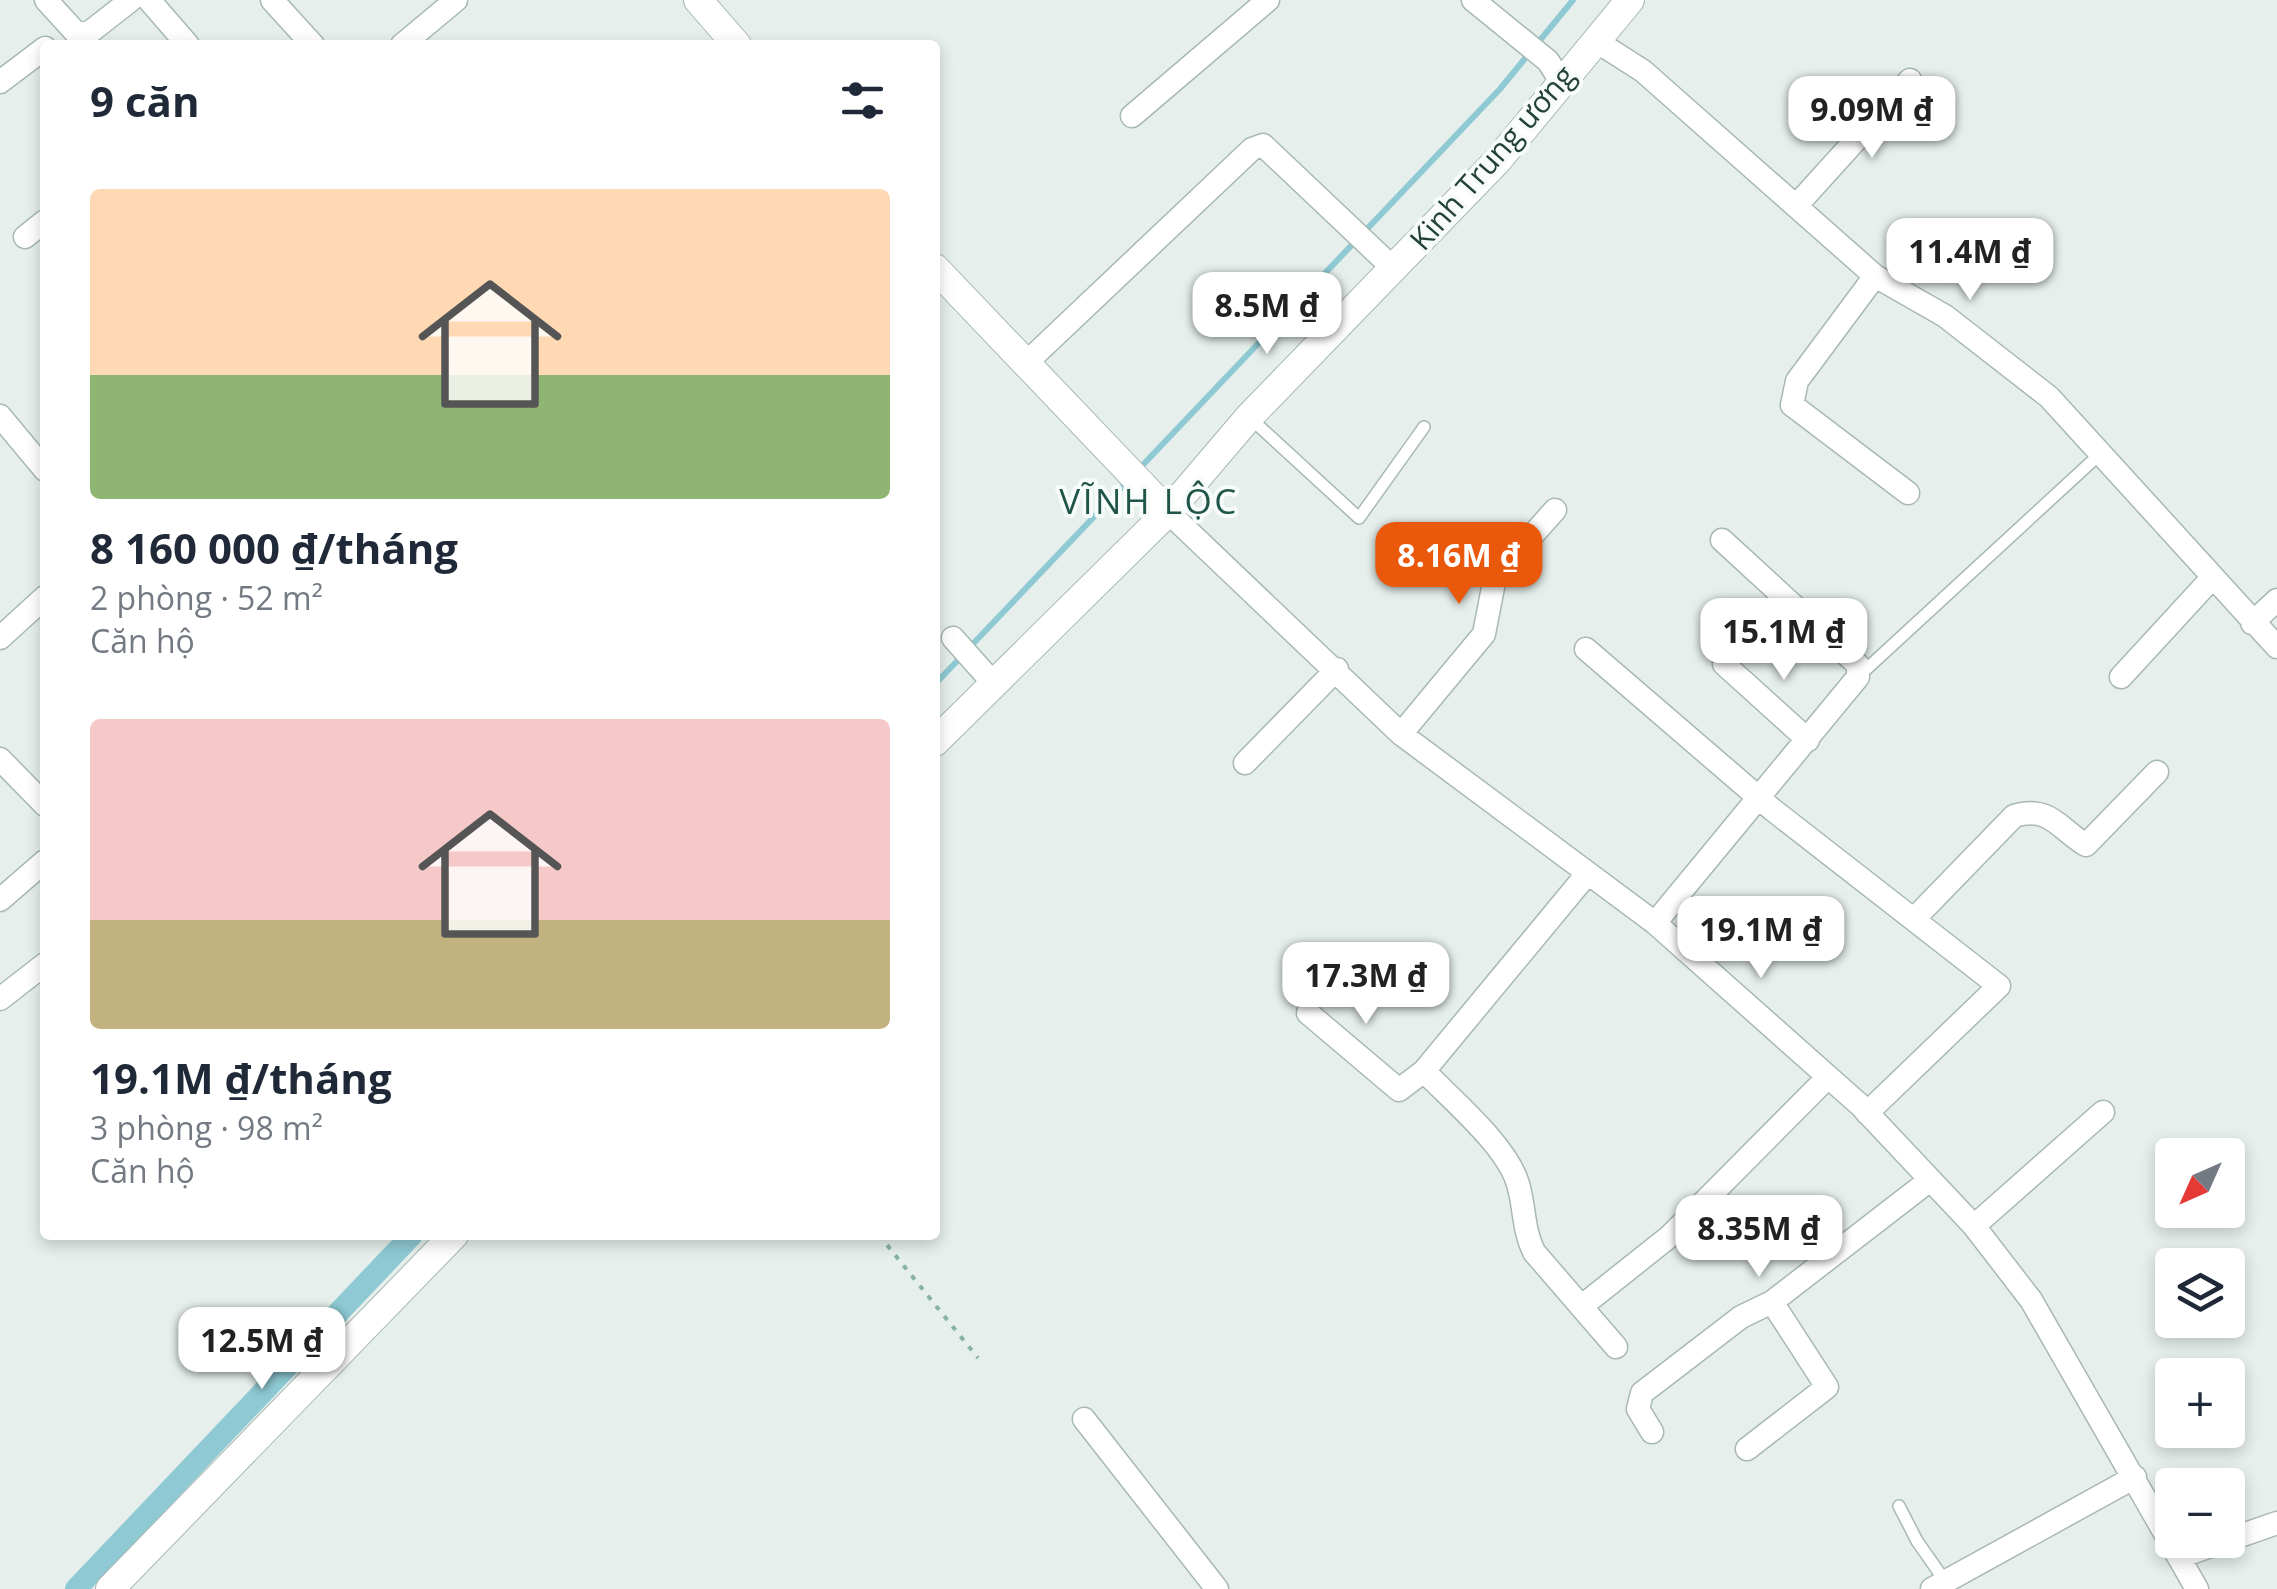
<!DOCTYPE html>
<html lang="vi">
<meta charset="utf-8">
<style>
:root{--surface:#fff;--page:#f6f6f7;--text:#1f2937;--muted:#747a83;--accent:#ea580c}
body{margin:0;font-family:"Open Sans",sans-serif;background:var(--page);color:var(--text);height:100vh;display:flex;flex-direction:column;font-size:38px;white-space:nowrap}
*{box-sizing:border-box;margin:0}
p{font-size:32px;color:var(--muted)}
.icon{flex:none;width:55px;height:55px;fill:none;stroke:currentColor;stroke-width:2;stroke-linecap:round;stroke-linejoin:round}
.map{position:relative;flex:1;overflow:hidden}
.drawer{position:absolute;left:40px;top:40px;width:900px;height:1200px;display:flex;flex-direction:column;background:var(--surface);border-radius:10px;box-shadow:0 5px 15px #0003}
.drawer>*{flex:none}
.needle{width:65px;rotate:225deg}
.buttons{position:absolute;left:2155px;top:1138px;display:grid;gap:20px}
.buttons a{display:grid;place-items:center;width:90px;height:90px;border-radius:10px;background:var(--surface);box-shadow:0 5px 15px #0003;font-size:50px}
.price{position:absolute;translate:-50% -85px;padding:0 22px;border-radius:20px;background:#fff;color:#222;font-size:32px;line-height:65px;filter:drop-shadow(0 2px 5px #0008)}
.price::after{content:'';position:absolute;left:50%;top:60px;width:30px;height:22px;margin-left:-15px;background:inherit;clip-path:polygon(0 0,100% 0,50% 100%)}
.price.on{background:var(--accent);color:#fff}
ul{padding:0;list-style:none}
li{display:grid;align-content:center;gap:20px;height:530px;padding:0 50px}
li span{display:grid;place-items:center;height:310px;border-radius:10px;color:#555}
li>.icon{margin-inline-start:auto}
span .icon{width:180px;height:180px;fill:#fffc;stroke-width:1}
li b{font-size:42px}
h2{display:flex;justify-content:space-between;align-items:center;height:120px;padding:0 50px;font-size:42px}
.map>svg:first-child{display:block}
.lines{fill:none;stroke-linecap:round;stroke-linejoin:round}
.stream{stroke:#8ec9d4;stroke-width:6}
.canal{stroke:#8ec9d4;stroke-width:22}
.service-casing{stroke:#a8b8b2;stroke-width:14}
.minor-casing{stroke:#a8b8b2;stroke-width:25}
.tertiary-casing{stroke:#a8b8b2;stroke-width:30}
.path{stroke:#86b3a5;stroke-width:4;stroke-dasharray:5 8;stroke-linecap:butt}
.service{stroke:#fff;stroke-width:11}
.minor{stroke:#fff;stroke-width:22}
.tertiary{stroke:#fff;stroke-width:28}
.labels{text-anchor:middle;stroke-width:8;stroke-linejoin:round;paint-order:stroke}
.street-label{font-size:30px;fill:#24423a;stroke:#f7fbf9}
.quarter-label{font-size:35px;letter-spacing:2.5px;fill:#1f5548;stroke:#f7fbf9}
</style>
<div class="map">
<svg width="2277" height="1589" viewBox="0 0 2277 1589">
<rect width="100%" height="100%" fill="#e6efeb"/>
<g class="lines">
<!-- stream -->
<path class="stream" d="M1139,469l361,-380 73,-89
M970,647l157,-165
M935,684l27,-28"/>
<!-- canal -->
<path class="canal" d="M76,1589l336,-354"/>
<!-- service casing -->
<g class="service-casing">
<path id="service" d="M1249,417l110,101 65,-91
M1861,674l240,-221
M1899,1506l18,35 28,40"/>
</g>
<!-- minor casing -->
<g class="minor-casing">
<path id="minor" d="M46,0l31,34 13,-2 41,-32
M149,0l39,45
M272,0l41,45
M1473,0l75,61 12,19
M1596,41l47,30 232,205 70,40 104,81 228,250
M402,45l54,-45
M0,82l45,-34
M1132,116l136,-116
M1796,206l114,-126
M25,237l20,-16
M1875,276l-78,105 -5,24 116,88
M1025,364l227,-215 11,-4 131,124
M0,416l45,54
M1168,512l233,222 254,189 205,182 114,121 57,74 166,289
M2252,623l25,-23
M0,638l45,-41
M953,638l41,46
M1586,649l187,161 226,176 -132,127
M1724,664l84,76
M2121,677l92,-100
M1401,734l83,-100 11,-57 60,-67
M0,759l45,46
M1245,763l92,-94
M1587,874l-163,197c28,29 83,75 94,113 7,24 5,46 16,68l82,95
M0,900l45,-39
M1914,919l100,-103c36,-11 45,13 72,29l71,-73
M1655,923l203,-246v-12l-136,-125
M0,999l45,-35
M1308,1013l91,77 25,-19
M1974,1226l129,-114
M1582,1306l88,-70 158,-159
M1084,1419l133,170
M1652,1432l-14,-23 4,-16 99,-76 31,-15
M1747,1449l80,-62 -55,-85 158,-122
M2179,1557l98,-34
M1932,1589l203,-112"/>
</g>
<!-- tertiary casing -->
<g class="tertiary-casing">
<path id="tertiary" d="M698,0l39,45
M935,268l233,244
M935,742l233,-230 81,-95 249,-257 132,-160
M110,1589l344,-354"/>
</g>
<!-- path -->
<path class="path" d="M879,1235l99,123"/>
<!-- service -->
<use href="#service" class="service"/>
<!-- minor -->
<use href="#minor" class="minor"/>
<!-- tertiary -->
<use href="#tertiary" class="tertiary"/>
</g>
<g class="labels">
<!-- street labels -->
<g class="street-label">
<text transform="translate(1493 158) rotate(-49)" y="10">Kinh Trung ương</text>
</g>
<!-- quarter labels -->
<g class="quarter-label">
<text x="1149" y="514">VĨNH LỘC</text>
</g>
</g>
</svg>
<div class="buttons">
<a><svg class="needle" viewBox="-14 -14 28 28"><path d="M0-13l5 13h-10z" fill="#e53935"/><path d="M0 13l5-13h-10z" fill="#747a83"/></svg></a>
<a><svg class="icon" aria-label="layers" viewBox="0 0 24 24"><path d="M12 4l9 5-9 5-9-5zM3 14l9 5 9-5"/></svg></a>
<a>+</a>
<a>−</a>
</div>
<b class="price" style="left:1872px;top:161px">9.09M ₫</b>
<b class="price" style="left:1970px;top:303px">11.4M ₫</b>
<b class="price" style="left:1267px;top:357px">8.5M ₫</b>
<b class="price on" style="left:1459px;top:607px">8.16M ₫</b>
<b class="price" style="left:1784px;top:683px">15.1M ₫</b>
<b class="price" style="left:1761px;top:981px">19.1M ₫</b>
<b class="price" style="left:1366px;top:1027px">17.3M ₫</b>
<b class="price" style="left:1759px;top:1280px">8.35M ₫</b>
<b class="price" style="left:262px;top:1392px">12.5M ₫</b>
<section class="drawer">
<h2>9 căn<svg class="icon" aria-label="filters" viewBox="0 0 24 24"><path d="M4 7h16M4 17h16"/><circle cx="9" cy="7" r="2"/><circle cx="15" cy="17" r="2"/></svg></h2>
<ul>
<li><span style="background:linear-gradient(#ffd9b3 60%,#8fb573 0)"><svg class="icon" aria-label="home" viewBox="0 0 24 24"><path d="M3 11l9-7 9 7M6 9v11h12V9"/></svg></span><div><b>8 160 000 ₫/tháng</b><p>2 phòng · 52 m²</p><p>Căn hộ</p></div></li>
<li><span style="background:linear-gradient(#f6c9c9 65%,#c2b280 0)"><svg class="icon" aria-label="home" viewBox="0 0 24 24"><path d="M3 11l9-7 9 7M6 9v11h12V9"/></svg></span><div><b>19.1M ₫/tháng</b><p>3 phòng · 98 m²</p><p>Căn hộ</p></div></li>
</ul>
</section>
</div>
